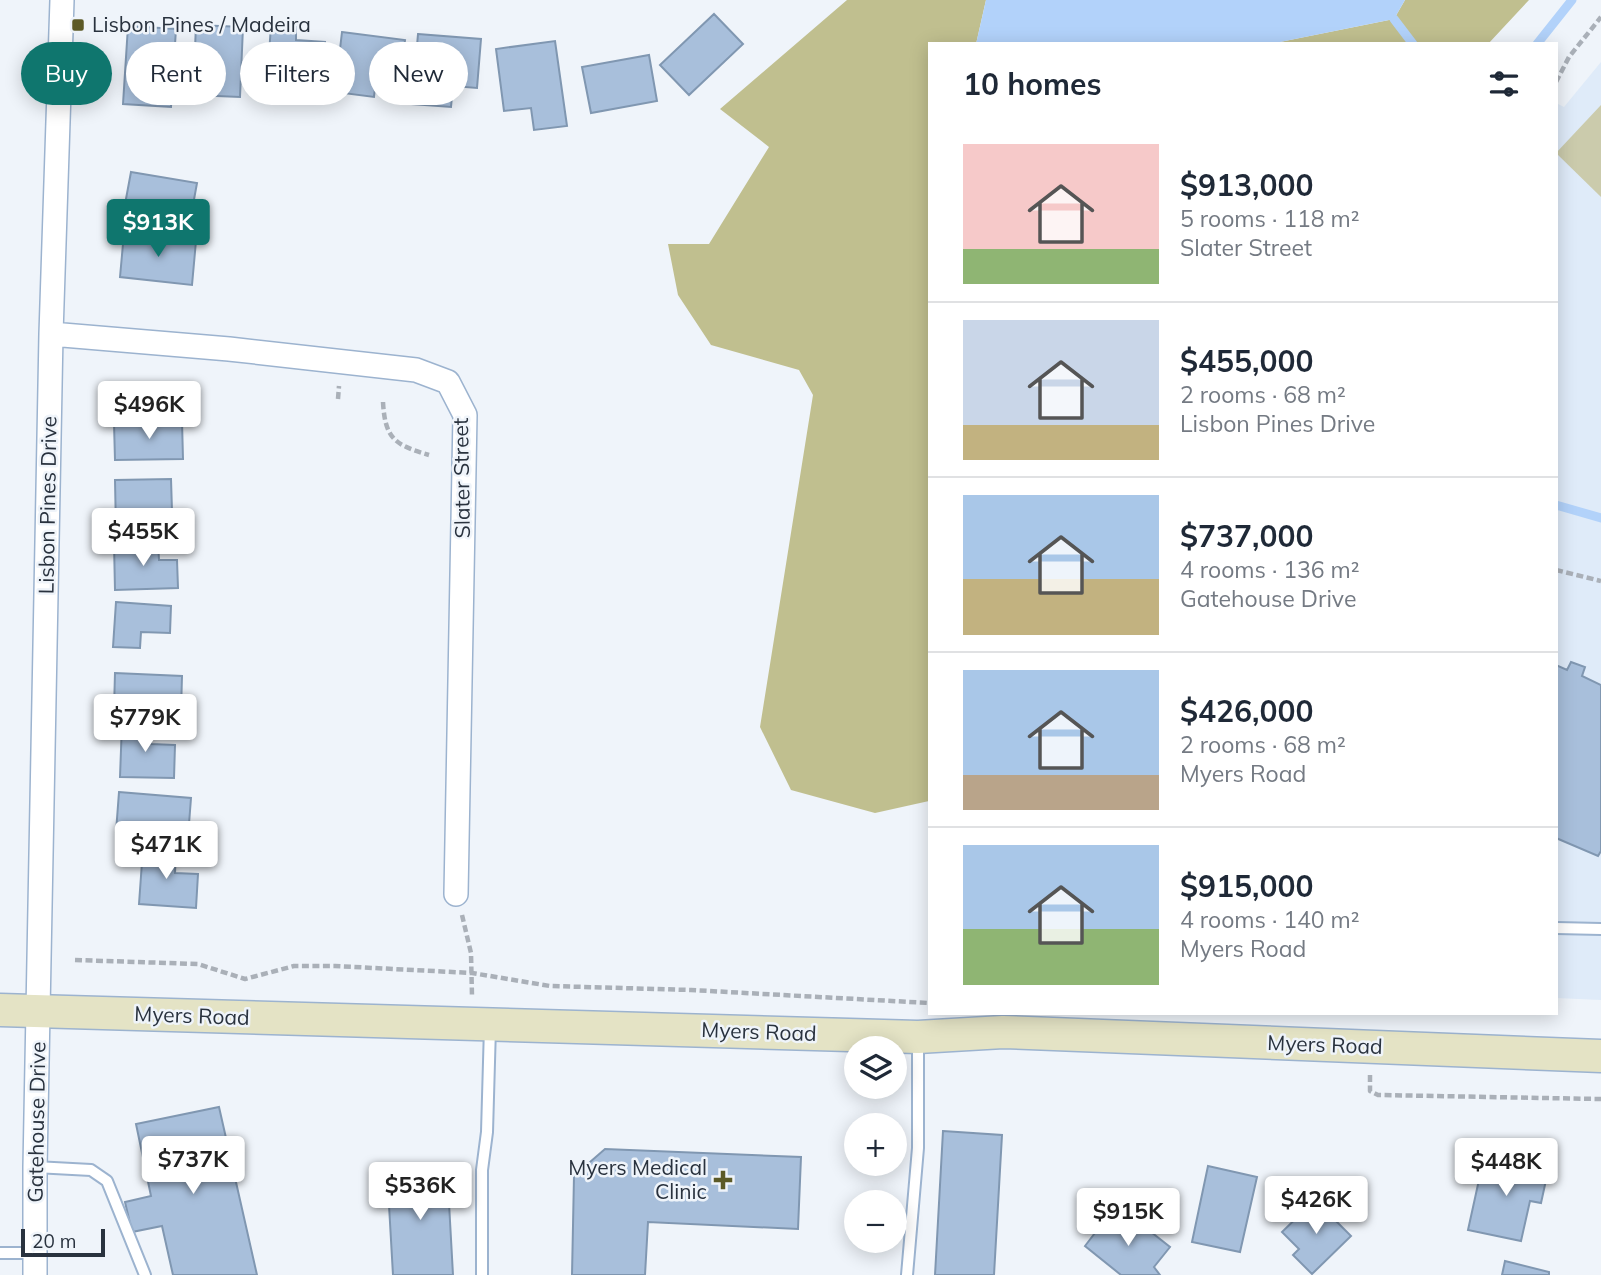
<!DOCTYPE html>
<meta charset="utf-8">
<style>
:root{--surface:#fff;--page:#f2f2f3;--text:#1f2937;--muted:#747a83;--line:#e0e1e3;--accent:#0f766e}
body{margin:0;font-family:Mulish,sans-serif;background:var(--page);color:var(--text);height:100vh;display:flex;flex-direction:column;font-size:26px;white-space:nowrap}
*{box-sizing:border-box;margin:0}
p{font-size:23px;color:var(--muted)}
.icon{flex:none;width:38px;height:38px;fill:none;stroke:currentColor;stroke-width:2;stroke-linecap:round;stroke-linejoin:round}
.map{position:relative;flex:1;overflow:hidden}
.panel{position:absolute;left:928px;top:42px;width:630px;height:973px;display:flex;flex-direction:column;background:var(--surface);border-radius:0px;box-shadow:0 4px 18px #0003}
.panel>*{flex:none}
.top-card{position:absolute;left:21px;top:42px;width:665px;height:63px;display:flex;gap:14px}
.tools{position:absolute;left:844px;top:1036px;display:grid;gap:14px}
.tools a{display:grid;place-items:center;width:63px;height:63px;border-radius:50%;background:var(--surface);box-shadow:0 4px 18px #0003;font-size:35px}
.scale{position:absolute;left:21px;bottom:18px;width:84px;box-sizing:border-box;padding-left:7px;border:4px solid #29323e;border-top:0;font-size:19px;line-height:24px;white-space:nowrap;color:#29323e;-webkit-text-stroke:5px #eff4fa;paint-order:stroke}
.price{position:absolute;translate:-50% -60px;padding:0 16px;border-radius:7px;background:#fff;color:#222;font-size:23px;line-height:46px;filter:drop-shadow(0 2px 4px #0008)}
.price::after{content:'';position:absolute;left:50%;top:42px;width:21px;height:16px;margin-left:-10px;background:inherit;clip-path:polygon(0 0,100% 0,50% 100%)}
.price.on{background:var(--accent);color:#fff}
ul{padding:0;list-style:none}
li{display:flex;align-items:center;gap:21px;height:175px;padding:0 35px}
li+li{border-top:2px solid var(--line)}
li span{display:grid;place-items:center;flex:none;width:196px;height:140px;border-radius:0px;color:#555}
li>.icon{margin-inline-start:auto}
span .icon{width:84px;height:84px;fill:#fffc;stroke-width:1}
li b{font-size:30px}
h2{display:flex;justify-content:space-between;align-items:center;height:84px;padding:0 35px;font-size:30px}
.chip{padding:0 24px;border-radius:32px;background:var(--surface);box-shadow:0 4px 18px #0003;font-size:24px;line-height:63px}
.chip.on{background:var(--accent);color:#fff}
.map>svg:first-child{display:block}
.built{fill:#dfebf9}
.green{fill:#cbcbac}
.forest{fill:#c0bf8f}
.water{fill:#b2d2fa}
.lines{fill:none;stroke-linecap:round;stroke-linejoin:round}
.stream{stroke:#b2d2fa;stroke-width:9}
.building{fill:#a8bfdb;stroke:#8097b1;stroke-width:2}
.lane-casing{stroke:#9cb3cf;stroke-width:14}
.street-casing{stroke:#9cb3cf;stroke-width:26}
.secondary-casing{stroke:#9cb3cf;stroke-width:35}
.path{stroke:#aab0b8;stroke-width:4.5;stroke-dasharray:7 3.5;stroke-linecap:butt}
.lane{stroke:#fff;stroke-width:10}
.street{stroke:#fff;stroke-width:23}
.secondary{stroke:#e4e3c5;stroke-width:32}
.poi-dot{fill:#5c5a27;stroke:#eff4fa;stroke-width:2.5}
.labels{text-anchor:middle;stroke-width:5;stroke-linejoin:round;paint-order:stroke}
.poi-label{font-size:21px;fill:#29323e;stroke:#eff4fa;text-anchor:start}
.street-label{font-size:21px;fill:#29323e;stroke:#eff4fa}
</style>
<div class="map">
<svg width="1601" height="1275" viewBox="0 0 1601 1275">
<rect width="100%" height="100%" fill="#eff4fa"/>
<!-- built -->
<path class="built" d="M1601,62v938l-45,-2v-895l8,4z"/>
<!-- green -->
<path class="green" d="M1601,105v92l-45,-44z"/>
<!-- forest -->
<path class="forest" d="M847,0h139l-10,44h-47v757l-54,12 -84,-23 -31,-63 53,-332 -14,-25 -88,-25 -33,-50 -10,-51h41l60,-97 -49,-38z
M1405,0h124l-41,44h-218l124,-25z"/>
<!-- water -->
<path class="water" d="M986,0h419l-11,19 -124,25h-294z"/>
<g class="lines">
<!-- stream -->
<path class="stream" d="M1394,19l19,25
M1537,44l35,-44
M1556,505l45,13"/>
</g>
<!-- building -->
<path class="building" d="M714,14l29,30 -54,51 -29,-30z
M196,25l47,2 -3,70 -47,-2z
M271,25l25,2v13l29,2 -4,61 -55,-4z
M128,26l48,3 -5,78 -48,-3z
M342,32l63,8 -5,41 -24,-3 -2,19 -39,-5z
M418,34l63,5 -4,49 -24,-2 -2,21 -39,-3z
M555,41l12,85 -33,4 -3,-22 -27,3 -8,-62z
M649,55l8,46 -66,12 -9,-46z
M131,172l66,11 -8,44 -66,-12z
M124,233l72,8 -4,44 -72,-8z
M182,421l1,38 -68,1 -1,-37z
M171,479l1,32h-22v19l-34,1 -1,-51z
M158,542l1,18h18l1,28 -63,2 -1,-47z
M116,602l55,4 -1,27 -29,-1 -1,16 -27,-1z
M1571,662l14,5 -3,9 19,9v166l-3,5 -42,-18v-173l11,5z
M115,673l67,3 -1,36 -67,-3z
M122,723l30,1 -1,20 24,1 -1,33 -54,-1z
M119,792l72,6 -3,39 -72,-5z
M143,848l33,2 -1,23 23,1 -2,34 -57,-4z
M219,1107l38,168h-84l-11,-49 -30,6 -7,-30 26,-6 -15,-72z
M943,1131l59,4 -8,140h-59z
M605,1149l196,8 -3,72 -150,-7 -3,53h-73l2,-99z
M1484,1157l64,14 -7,32 -11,-2 -9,40 -53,-11z
M1208,1166l49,11 -17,75 -48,-10z
M447,1167l6,108h-60l-6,-105z
M1315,1200l36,36 -39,38 -19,-19 6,-6 -17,-17z
M1132,1217l38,30 -16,20 6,8h-39l-36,-29 20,-26 15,12z
M1505,1261l44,11v3h-47z"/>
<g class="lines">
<!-- lane casing -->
<g class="lane-casing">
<path id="lane" d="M1556,928l45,1
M35,1167l56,3 16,11 38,94
M0,1253h34
M482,1275v-105l5,-38 3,-105
M907,1275l11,-127v-108"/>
</g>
<!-- street casing -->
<g class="street-casing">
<path id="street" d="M51,334l178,15 187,21 32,12 17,33 -9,479
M35,1275v-108l16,-833 11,-334"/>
</g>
<!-- secondary casing -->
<g class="secondary-casing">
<path id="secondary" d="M0,1010l918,27 85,-5 598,24"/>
</g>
<!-- path -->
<path class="path" d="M1556,82l13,-25 32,-40
M338,399l1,-13
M383,402c2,37 12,43 46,53
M1556,570l45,11
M462,915l9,38 1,43
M75,960l123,4 47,15 49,-13h41l137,7 78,13 141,4 238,13
M1370,1075v16l8,4 223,4"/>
<!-- lane -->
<use href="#lane" class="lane"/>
<!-- street -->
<use href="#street" class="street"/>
<!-- secondary -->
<use href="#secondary" class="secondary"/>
</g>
<!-- markers -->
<g class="poi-dot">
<rect x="71" y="18" width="14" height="14" rx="3.5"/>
<path d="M719.5 1169.5h7v7h7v7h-7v7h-7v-7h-7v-7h7z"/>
</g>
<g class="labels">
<!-- poi labels -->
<g class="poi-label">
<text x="92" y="32">Lisbon Pines / Madeira</text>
<text x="707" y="1175" text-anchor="end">Myers Medical<tspan x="707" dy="24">Clinic</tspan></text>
</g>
<!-- street labels -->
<g class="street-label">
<text transform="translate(462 478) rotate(-91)" y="7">Slater Street</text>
<text transform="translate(48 505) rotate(-89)" y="7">Lisbon Pines Drive</text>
<text transform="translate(192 1016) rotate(2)" y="7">Myers Road</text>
<text transform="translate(759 1032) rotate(2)" y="7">Myers Road</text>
<text transform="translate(1325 1045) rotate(2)" y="7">Myers Road</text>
<text transform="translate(37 1122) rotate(-89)" y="7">Gatehouse Drive</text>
</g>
</g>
</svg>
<div class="tools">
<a><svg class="icon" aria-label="layers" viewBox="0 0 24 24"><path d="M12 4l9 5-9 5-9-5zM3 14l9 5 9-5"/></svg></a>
<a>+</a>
<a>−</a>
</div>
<div class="scale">20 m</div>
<b class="price on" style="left:158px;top:259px">$913K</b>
<b class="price" style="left:149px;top:441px">$496K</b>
<b class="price" style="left:143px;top:568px">$455K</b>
<b class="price" style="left:145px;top:754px">$779K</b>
<b class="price" style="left:166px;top:881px">$471K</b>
<b class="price" style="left:193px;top:1196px">$737K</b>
<b class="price" style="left:1506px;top:1198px">$448K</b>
<b class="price" style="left:420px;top:1222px">$536K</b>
<b class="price" style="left:1316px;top:1236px">$426K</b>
<b class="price" style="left:1128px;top:1248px">$915K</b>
<div class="top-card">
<a class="chip on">Buy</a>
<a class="chip">Rent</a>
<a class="chip">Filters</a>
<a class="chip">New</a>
</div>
<section class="panel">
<h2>10 homes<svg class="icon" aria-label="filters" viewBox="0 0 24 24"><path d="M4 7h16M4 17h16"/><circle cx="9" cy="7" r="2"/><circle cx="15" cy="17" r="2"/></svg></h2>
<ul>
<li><span style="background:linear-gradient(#f6c9c9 75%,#8fb573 0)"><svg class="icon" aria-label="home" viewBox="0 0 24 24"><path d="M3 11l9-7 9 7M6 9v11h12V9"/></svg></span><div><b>$913,000</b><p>5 rooms · 118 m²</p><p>Slater Street</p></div></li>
<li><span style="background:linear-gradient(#c9d6e8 75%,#c2b280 0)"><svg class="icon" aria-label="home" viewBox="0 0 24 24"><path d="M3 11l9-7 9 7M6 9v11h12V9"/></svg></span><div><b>$455,000</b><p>2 rooms · 68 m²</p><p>Lisbon Pines Drive</p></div></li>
<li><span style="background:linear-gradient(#a9c7e8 60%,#c2b280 0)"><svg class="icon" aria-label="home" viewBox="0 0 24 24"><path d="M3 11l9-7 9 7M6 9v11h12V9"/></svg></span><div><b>$737,000</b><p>4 rooms · 136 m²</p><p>Gatehouse Drive</p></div></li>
<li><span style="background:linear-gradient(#a9c7e8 75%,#b9a48a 0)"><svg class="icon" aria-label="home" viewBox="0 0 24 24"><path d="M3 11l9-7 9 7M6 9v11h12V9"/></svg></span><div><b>$426,000</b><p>2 rooms · 68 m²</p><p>Myers Road</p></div></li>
<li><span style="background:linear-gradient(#a9c7e8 60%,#8fb573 0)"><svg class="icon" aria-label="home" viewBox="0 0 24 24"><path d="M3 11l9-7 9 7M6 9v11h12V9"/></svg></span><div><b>$915,000</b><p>4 rooms · 140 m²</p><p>Myers Road</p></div></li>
</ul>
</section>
</div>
